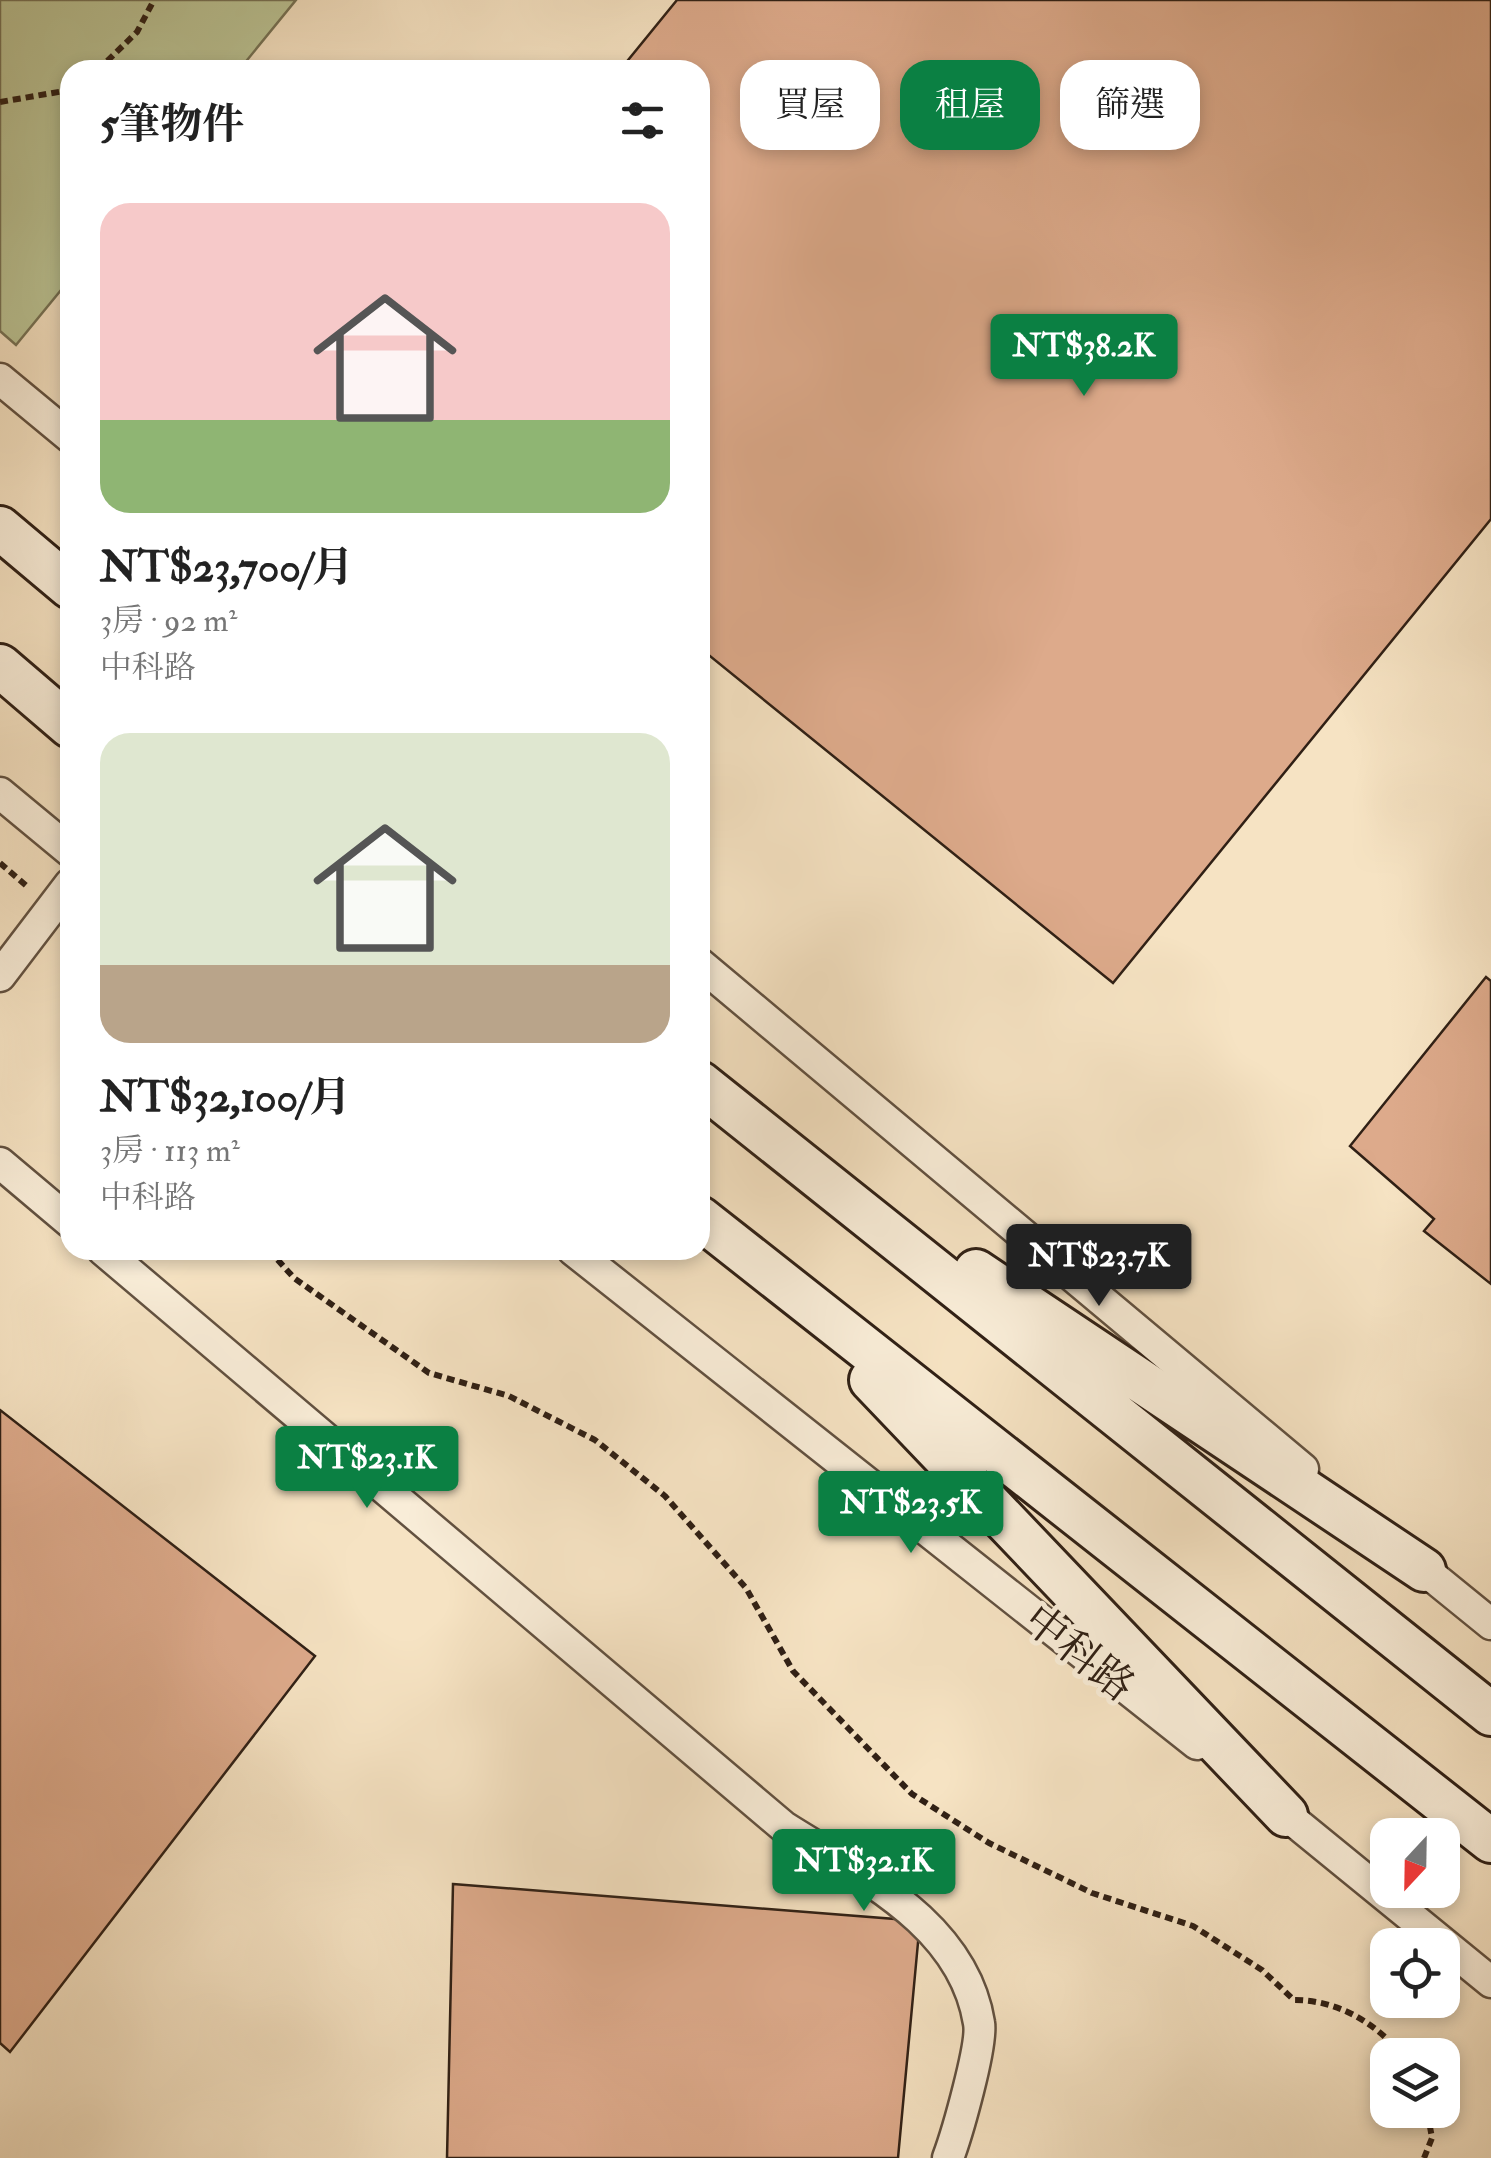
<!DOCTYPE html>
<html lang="zh-TW">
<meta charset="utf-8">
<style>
:root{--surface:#fff;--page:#f2f2f2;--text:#222;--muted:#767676;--accent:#0b8043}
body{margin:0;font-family:"IM FELL Double Pica","Noto Serif TC",serif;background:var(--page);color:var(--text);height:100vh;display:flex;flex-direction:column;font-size:38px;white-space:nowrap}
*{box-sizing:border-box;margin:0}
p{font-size:32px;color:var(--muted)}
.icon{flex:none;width:55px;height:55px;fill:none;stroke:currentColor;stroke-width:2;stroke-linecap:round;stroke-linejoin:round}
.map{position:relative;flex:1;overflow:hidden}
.details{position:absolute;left:60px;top:60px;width:650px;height:1200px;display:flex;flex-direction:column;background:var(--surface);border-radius:30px;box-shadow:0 5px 15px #0003}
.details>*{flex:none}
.hud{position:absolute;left:740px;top:60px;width:600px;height:90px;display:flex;gap:20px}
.needle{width:65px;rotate:202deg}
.buttons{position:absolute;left:1370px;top:1818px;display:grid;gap:20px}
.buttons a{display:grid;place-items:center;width:90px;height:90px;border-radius:20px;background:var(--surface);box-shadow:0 5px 15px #0003;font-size:50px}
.price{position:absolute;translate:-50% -85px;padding:0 22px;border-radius:10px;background:var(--accent);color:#fff;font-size:32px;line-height:65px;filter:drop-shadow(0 2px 5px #0008)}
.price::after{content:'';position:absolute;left:50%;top:60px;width:30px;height:22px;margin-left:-15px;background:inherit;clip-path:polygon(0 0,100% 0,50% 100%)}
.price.on{background:#222;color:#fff}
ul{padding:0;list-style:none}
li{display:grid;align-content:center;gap:20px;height:530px;padding:0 40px}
li span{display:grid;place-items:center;height:310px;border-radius:30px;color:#555}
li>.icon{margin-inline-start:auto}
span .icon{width:180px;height:180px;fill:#fffc;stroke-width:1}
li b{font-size:42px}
h2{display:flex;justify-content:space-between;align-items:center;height:120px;padding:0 40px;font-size:42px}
.tag{padding:0 35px;border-radius:30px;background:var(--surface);box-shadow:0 5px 15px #0003;font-size:35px;line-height:90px}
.tag.on{background:var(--accent);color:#fff}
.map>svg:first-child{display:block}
.green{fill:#bbc495;stroke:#767255;stroke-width:2.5}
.building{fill:#ddaa8b;stroke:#302015;stroke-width:2.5}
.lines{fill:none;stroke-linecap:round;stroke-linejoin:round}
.street-casing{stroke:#625140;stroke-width:35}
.secondary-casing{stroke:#302015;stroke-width:48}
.path{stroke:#302015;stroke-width:6;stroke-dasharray:8 5;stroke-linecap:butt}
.street{stroke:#f9edd8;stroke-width:30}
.secondary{stroke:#f9edd8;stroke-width:42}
.labels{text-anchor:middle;stroke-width:10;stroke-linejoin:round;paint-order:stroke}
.street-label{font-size:42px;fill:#302015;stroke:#f9edd8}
</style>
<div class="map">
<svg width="1491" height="2158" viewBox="0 0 1491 2158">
<rect width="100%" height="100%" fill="#f6e3c3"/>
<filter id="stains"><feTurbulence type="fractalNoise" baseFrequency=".002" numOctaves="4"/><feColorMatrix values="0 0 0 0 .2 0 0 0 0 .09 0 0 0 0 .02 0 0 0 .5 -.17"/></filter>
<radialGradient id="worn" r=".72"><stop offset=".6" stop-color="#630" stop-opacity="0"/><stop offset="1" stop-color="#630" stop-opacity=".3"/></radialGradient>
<!-- green -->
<path class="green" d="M0,0h296l-57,70h-169v209l-54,66 -16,-14z"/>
<!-- building -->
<path class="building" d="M677,0h814v519l-378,464 -413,-335v-578h-80z
M1486,977l5,4v303l-67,-53 10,-12 -84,-73z
M0,1410l315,246 -305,396 -10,-9z
M453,1884l467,37 -22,237h-451z"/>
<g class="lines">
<!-- street casing -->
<g class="street-casing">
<path id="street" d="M0,379l70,58
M0,793l70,58
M700,964l603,505
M0,976l70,-92
M0,1163l70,59
M103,1250l681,577c77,49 179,96 195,196 4,21 -22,111 -31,135
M573,1250l624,494
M1411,1559l80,65
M1273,1804l218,178"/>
</g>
<!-- secondary casing -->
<g class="secondary-casing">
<path id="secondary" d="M0,528l70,59
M0,666l70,60
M700,1083l791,631
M700,1218l791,623
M976,1271l448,299
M871,1380l415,435"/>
</g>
<!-- path -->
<path class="path" d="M98,70l39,-38 17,-32
M0,102l70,-12
M0,863l29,25
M269,1250l25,28 135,95 80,23 86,44 70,56 81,92 47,83 119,123 77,49 103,50 101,33 69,44 32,30c43,0 81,22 108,55
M1424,2158l8,-20 -5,-28"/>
<!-- street -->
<use href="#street" class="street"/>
<!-- secondary -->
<use href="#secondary" class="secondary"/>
</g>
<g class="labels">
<!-- street labels -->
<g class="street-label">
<text transform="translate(1080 1652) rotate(38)" y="15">中科路</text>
</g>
</g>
<rect width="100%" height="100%" filter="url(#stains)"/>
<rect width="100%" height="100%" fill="url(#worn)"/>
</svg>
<div class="buttons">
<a><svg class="needle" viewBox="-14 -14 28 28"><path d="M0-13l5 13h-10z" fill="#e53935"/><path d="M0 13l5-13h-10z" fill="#767676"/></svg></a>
<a><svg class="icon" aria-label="locate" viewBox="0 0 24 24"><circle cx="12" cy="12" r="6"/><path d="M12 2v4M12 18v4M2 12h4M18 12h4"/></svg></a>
<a><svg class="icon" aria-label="layers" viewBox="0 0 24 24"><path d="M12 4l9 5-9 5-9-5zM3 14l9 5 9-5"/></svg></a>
</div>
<b class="price" style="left:1084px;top:399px">NT$38.2K</b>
<b class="price on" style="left:1099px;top:1309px">NT$23.7K</b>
<b class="price" style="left:367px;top:1511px">NT$23.1K</b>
<b class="price" style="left:911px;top:1556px">NT$23.5K</b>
<b class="price" style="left:864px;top:1914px">NT$32.1K</b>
<div class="hud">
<a class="tag">買屋</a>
<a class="tag on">租屋</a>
<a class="tag">篩選</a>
</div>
<section class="details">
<h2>5筆物件<svg class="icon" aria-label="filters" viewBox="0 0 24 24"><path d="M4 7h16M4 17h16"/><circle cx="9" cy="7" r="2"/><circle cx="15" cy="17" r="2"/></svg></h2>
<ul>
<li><span style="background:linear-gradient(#f6c9c9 70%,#8fb573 0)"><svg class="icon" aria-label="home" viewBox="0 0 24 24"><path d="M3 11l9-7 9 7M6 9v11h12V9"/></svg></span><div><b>NT$23,700/月</b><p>3房 · 92 m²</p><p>中科路</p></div></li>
<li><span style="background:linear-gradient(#dfe7d0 75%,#b9a48a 0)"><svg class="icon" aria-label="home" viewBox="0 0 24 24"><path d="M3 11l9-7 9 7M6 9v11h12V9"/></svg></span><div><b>NT$32,100/月</b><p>3房 · 113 m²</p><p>中科路</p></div></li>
</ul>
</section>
</div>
